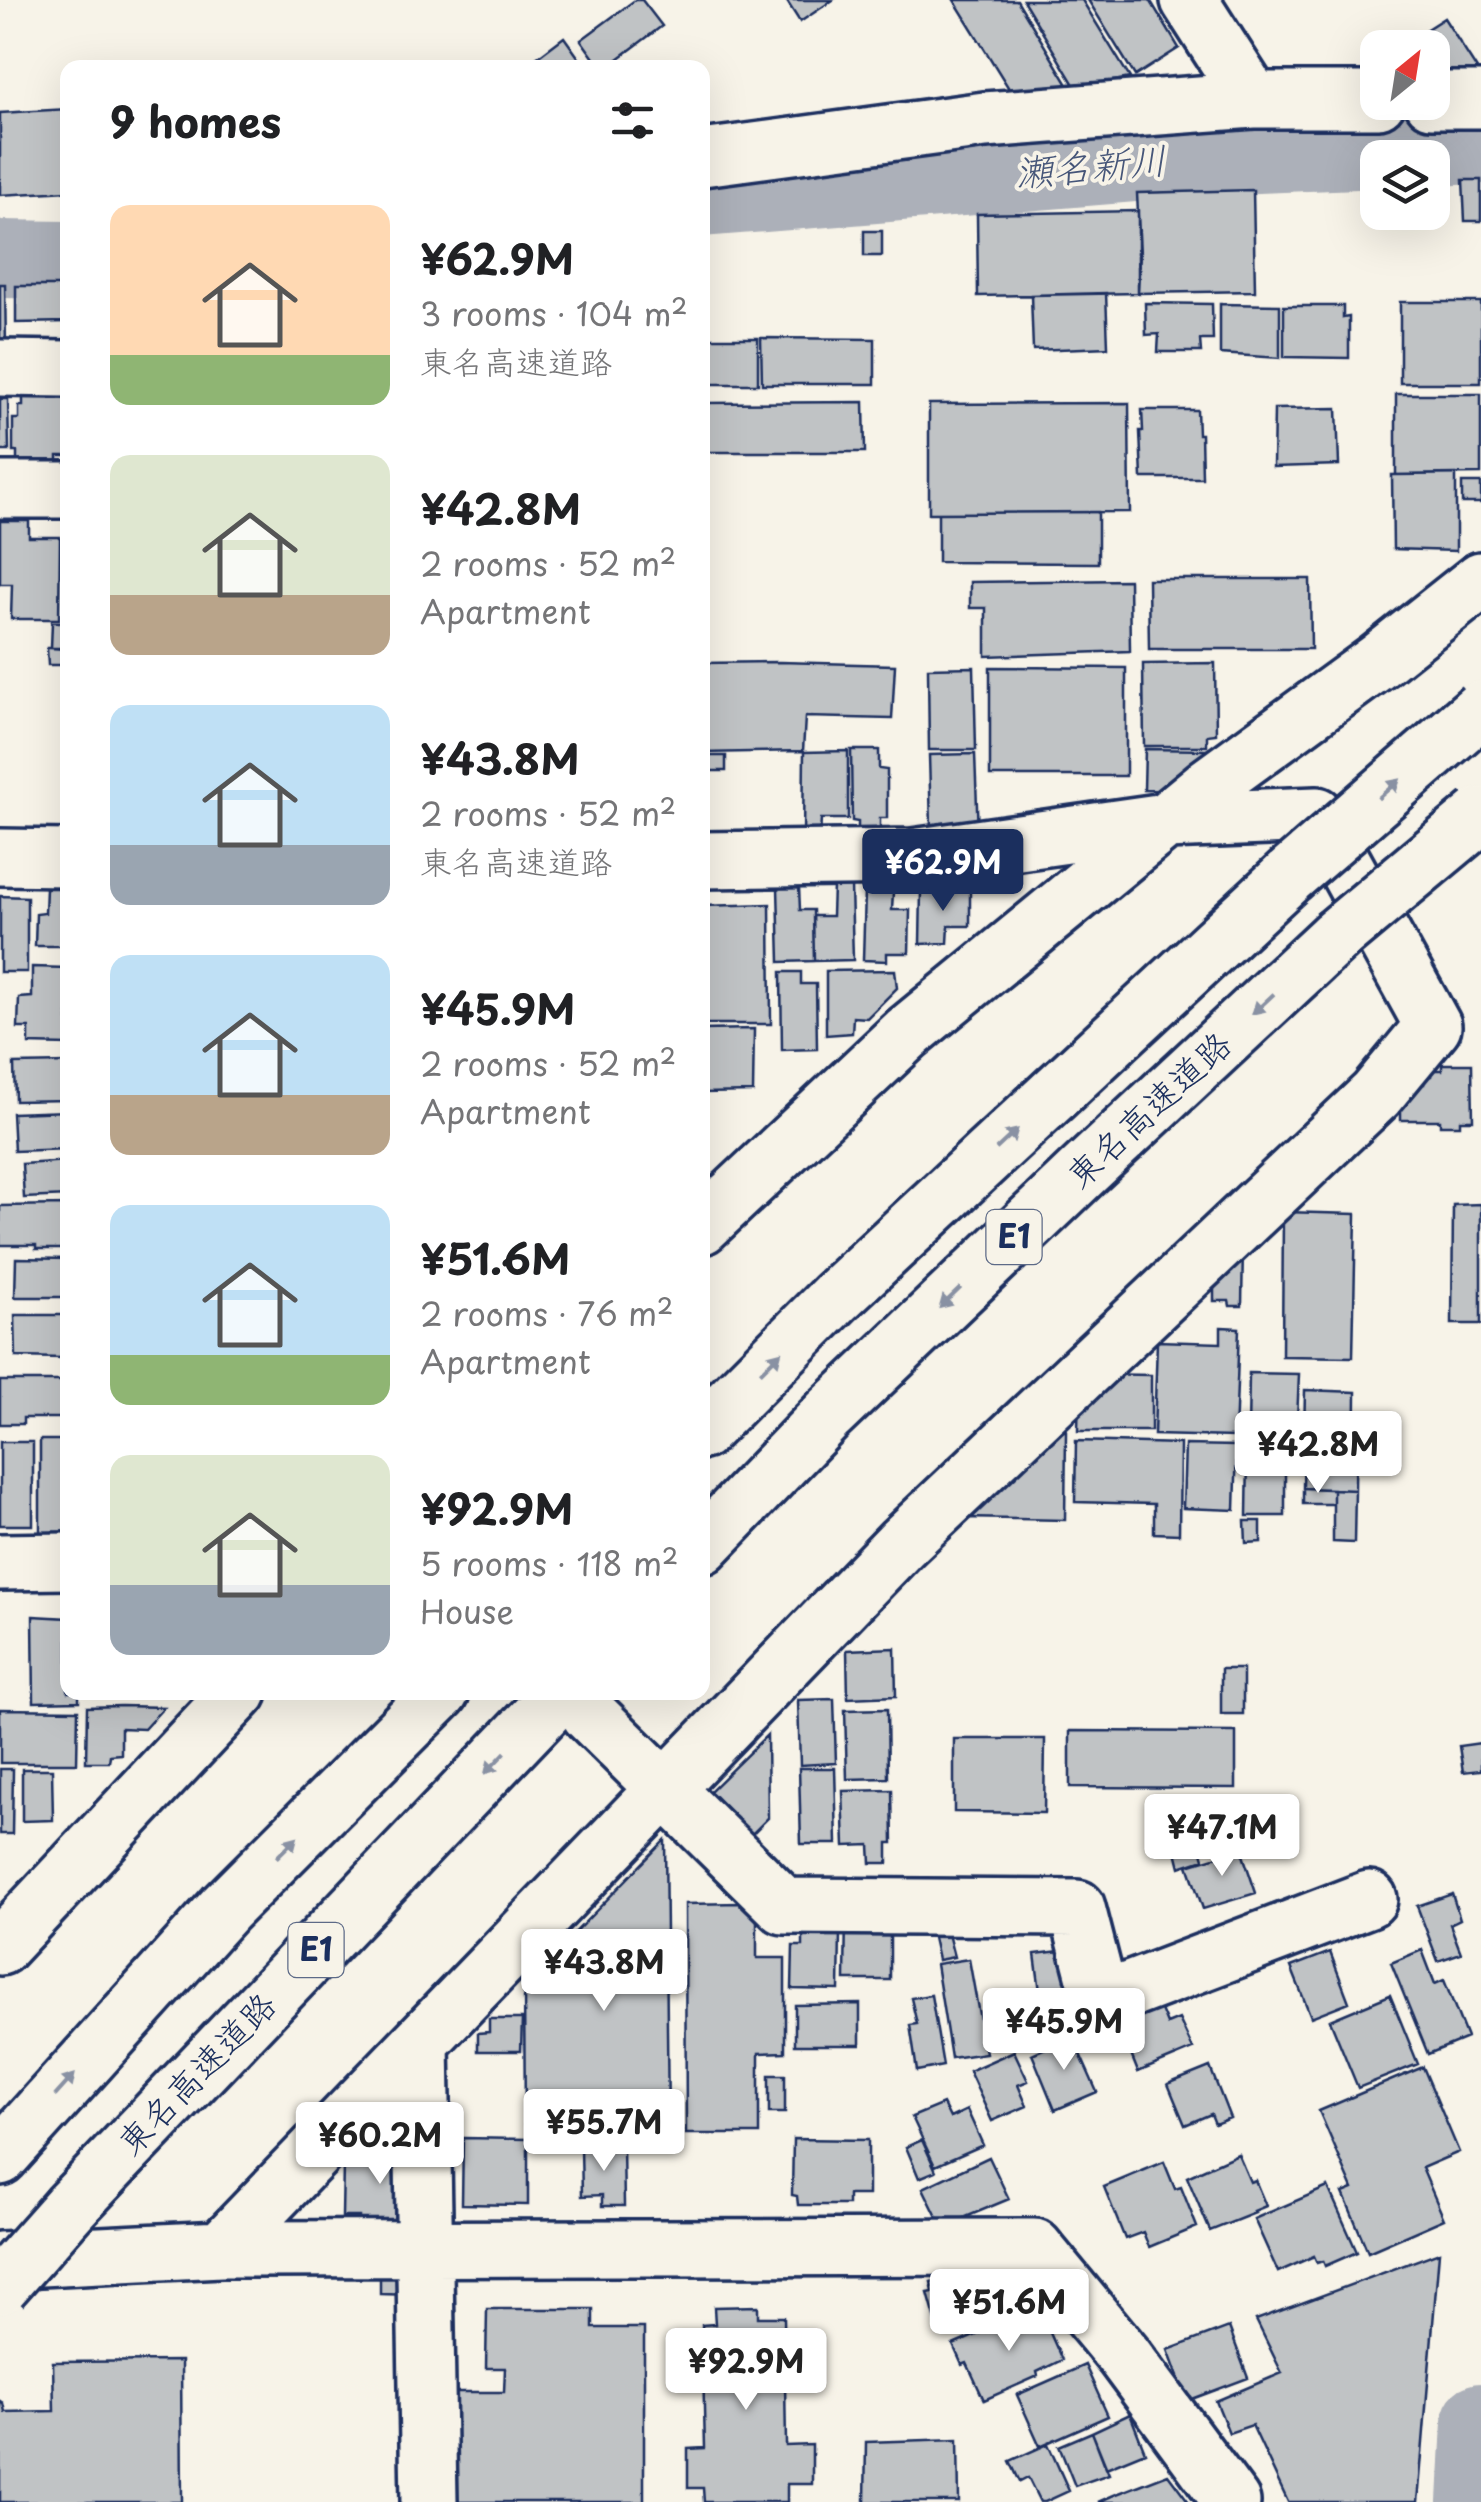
<!DOCTYPE html>
<meta charset="utf-8">
<style>
:root{--surface:#fff;--page:#f6f6f6;--text:#202124;--muted:#757577;--accent:#1b2f5e}
body{margin:0;font-family:"Playpen Sans","Klee One",sans-serif;background:var(--page);color:var(--text);height:100vh;display:flex;flex-direction:column;font-size:38px;white-space:nowrap}
*{box-sizing:border-box;margin:0}
p{font-size:32px;color:var(--muted)}
.icon{flex:none;width:55px;height:55px;fill:none;stroke:currentColor;stroke-width:2;stroke-linecap:round;stroke-linejoin:round}
.map{position:relative;flex:1;overflow:hidden}
.sheet{position:absolute;left:60px;top:60px;width:650px;height:1640px;display:flex;flex-direction:column;background:var(--surface);border-radius:20px;box-shadow:0 10px 40px #0002}
.sheet>*{flex:none}
.needle{width:65px;rotate:30deg}
.fabs{position:absolute;left:1360px;top:30px;display:grid;gap:20px}
.fabs a{display:grid;place-items:center;width:90px;height:90px;border-radius:20px;background:var(--surface);box-shadow:0 10px 40px #0002;font-size:50px}
.price{position:absolute;translate:-50% -85px;padding:0 22px;border-radius:10px;background:#fff;color:#222;font-size:32px;line-height:65px;filter:drop-shadow(0 2px 5px #0008)}
.price::after{content:'';position:absolute;left:50%;top:60px;width:30px;height:22px;margin-left:-15px;background:inherit;clip-path:polygon(0 0,100% 0,50% 100%)}
.price.active{background:var(--accent);color:#fff}
ul{padding:0;list-style:none}
li{display:flex;align-items:center;gap:30px;height:250px;padding:0 50px}
li span{display:grid;place-items:center;flex:none;width:280px;height:200px;border-radius:20px;color:#555}
li>.icon{margin-inline-start:auto}
span .icon{width:120px;height:120px;fill:#fffc;stroke-width:1}
li b{font-size:42px}
h2{display:flex;justify-content:space-between;align-items:center;height:120px;padding:0 50px;font-size:42px}
.map>svg:first-child{display:block}
.lines{fill:none;stroke-linecap:round;stroke-linejoin:round}
.river{stroke:#acb0b9;stroke-width:78}
.building{fill:#c0c3c5;stroke:#1b2f5e;stroke-width:2.5}
.minor-casing{stroke:#1b2f5e;stroke-width:62}
.highway-casing{stroke:#1b2f5e;stroke-width:62}
.minor{stroke:#f7f3e8;stroke-width:55}
.highway{stroke:#f7f3e8;stroke-width:55}
.highway-bridge-casing{stroke:#1b2f5e;stroke-width:62;stroke-linecap:butt}
.highway-bridge{stroke:#f7f3e8;stroke-width:55}
.oneway{fill:#8991a3}
.labels{text-anchor:middle;stroke-width:8;stroke-linejoin:round;paint-order:stroke}
.shield{fill:#f7f3e8;stroke:#5d6a87;stroke-width:2.5}
.shield-label{font-size:32px;font-weight:bold;fill:#1b2f5e}
.street-label{font-size:35px;fill:#1b2f5e;stroke:#f7f3e8}
.water-label{font-size:38px;font-style:italic;fill:#465679;stroke:#f7f3e8}
</style>
<div class="map">
<svg width="1481" height="2502" viewBox="0 0 1481 2502">
<rect width="100%" height="100%" fill="#f7f3e8"/>
<filter id="ink" filterUnits="userSpaceOnUse"><feTurbulence type="fractalNoise" baseFrequency=".01" numOctaves="2"/><feDisplacementMap in="SourceGraphic" scale="20" xChannelSelector="R" yChannelSelector="G"/><feConvolveMatrix kernelMatrix="1 2 1 2 8 2 1 2 1" color-interpolation-filters="sRGB"/></filter>
<g filter="url(#ink)">
<g class="lines">
<!-- river -->
<path class="river" d="M702,198l532,-43 247,-10
M0,259l68,1
M1477,2502l4,-80"/>
</g>
<!-- building -->
<path class="building" d="M635,0h7l20,26 -56,42h-5l-20,-28z
M786,0h47l-33,22z
M954,0h63l56,93 -57,7z
M1023,0h59l48,78 -54,10z
M1088,0h62l29,48 -44,28z
M1444,18l36,56 -48,2v-28h-24l-3,-5z
M564,37l22,31h-63z
M68,109v82l-68,4v-82z
M1463,180h18v41h-16z
M1253,190l2,101 -117,2 2,-39 -3,-61z
M1138,211v82l-160,3 -1,-82z
M864,231h18v25h-18z
M0,284h5l1,64h-6z
M16,286h52v36l-52,1z
M1106,293l2,54 -75,3 -2,-55z
M1400,302h81v81h-81z
M1145,303l67,1 1,36h-13l1,12h-43l1,-18 -13,1z
M1220,304l60,1v53l-60,-4z
M1284,306h59v12l6,-1v41l-65,-1z
M702,338h56v46h-56z
M761,338l114,1v45h-113z
M68,387v69h-10v16l-41,-5v-15h-4v-33h6v-13h4v-16z
M1396,394h85v80l-85,1z
M0,399h8l1,52h-9z
M864,402l1,50h-163v-49z
M1129,403l1,109 -201,1v-109z
M1337,408l2,57 -66,2 1,-58z
M1142,410h55l1,24h3l1,44h-60l-2,-47h3z
M1456,474v77l-63,-2 -1,-74z
M1462,483h19v20h-19z
M1098,512v51l-160,-1v-49z
M0,521h29v16h31l-1,82h-48l1,-35h-12z
M1148,579h162l1,70h-162z
M1129,580l1,71 -144,5v-48h-16v-26z
M52,622h13l-1,27 -13,-1z
M47,648h18v17h-17z
M779,662l116,3 -3,54 -87,-2 -2,34 -101,2v-90z
M1215,663l1,71 -9,1v11h-63l-1,-82z
M974,667l2,83h-47l-1,-82z
M990,667l136,1v108h-136z
M1145,749l62,1 -3,37 -18,4 -42,-1z
M851,750h28v19l8,1v48h-7v9h8v12h-30v-17l-6,-1z
M848,751v68h-27l-1,18h-17l1,-85z
M975,754l3,80 -14,-8 -33,1 -2,-72z
M702,756h24v15h-24z
M833,886h18l2,74 -39,1 -1,-45h19z
M778,887h21l1,23h13l1,51 -34,1z
M46,888h22v58h-33l1,-32 9,-1z
M970,889v37h-21l-1,17 -28,1 1,-54z
M865,891l28,1 -1,18h18l-1,43h-22v8l-24,-1z
M0,896l27,1v75h-27z
M770,904l1,120h-69v-118z
M32,967l36,1v77l-39,-1v-16h-11l1,-30 13,-1z
M895,970l2,18 -30,30 -14,-1 -1,16 -26,2v-64z
M781,972h20v12h15l1,65 -35,1z
M754,1029l-1,63 -51,1v-63z
M68,1063v37l-53,1 -1,-37z
M1442,1064h30l1,56h-13v5h-20v-5h-39v-24l12,-1 1,-11h10v-8h7v-6h11z
M68,1111v38l-54,2 -2,-38z
M68,1161v35l-44,2 -2,-34z
M1481,1204v120h-29l1,-119z
M68,1205v44h-32v-4h-36v-39z
M1283,1212l73,2 -3,143 -71,-1z
M1243,1245l-1,61h-12l-1,-5h-15v-31z
M16,1258l52,1v38h-53z
M15,1315h53v54h-5l-1,-11 -46,-1z
M1221,1327l18,1 -4,109 -81,-2 3,-94 64,2z
M1249,1373l50,1 -2,46h-9l-1,12 -39,1z
M1090,1374l61,1v56h-73l1,-44z
M0,1381h68v37h-45v6h-23z
M1305,1390l51,2 -1,98 -52,-2z
M1045,1430l21,1 -1,89 -100,-2z
M1268,1432l-2,16h-18v-15z
M40,1440h28v97l-28,1z
M1076,1441l104,3 -1,90 -25,-1v-29l-79,-2z
M0,1442h33v83h-33z
M1185,1445l52,1 -2,64 -52,-2z
M1248,1454l37,1v61h-38z
M1303,1488l30,1v15h-30z
M1333,1489l22,1 -1,53 -21,-1z
M1245,1521h16v21l-15,1z
M33,1616l35,2v74h11v9l-45,1z
M895,1648l1,48 -48,2 -1,-48z
M1221,1669h22v45h-22z
M834,1699l2,64 -36,2 -2,-65z
M121,1706l43,1 -20,22 -23,-1v26l-11,1 -1,7h-23l1,-55z
M0,1709l78,1 -1,53h-77z
M887,1709l1,69 -41,1 -2,-69z
M1070,1731l166,1v56l-166,-1z
M767,1735l1,83 -16,16 -42,-43z
M954,1739h91l-1,74 -90,-1z
M1481,1743v27l-18,2 -4,-26z
M799,1768h36l2,76h-36z
M0,1769h13l-1,65h-12z
M22,1769h30l1,51 -31,1z
M892,1790l1,53h-5v20h-17l-1,-18 -25,1 -2,-55z
M665,1840l3,284h-143l-1,-139z
M1199,1841l5,18 -24,8 -5,-20z
M1241,1849l15,44 -53,16 -15,-44z
M1452,1894l8,25 -10,5 11,29 -23,8 -21,-55z
M741,1903l16,12v43h28v94l-26,1v81h-73l-1,-230z
M846,1915l44,10v55h-45z
M803,1930l37,1 -1,59 -47,-1 1,-43h10z
M947,1930l7,27 -16,3 -6,-27z
M1069,1950l9,59 -35,5 -8,-60z
M1422,1950l13,34 9,-4 23,58 -39,16 -37,-91z
M1330,1952l19,50 -38,15 -20,-50z
M969,1959l17,94 -35,5 -15,-94z
M931,1995l12,71 -26,5 -7,-46 7,-1 -6,-26z
M1390,1995l28,69 -60,24 -28,-68z
M860,2004v41h-65v-40z
M1159,2005l8,19 12,-5 14,30 -55,23 -20,-50z
M489,2019h33l-1,32h-43v-18l11,-1z
M1072,2036l25,56 -42,18 -23,-56z
M1014,2051l14,30 -10,4 9,21 -35,15 -23,-50z
M1210,2067l20,51 -15,6 -4,-10 -26,11 -17,-41z
M1423,2067l36,85 -37,16 22,51 -76,33 -25,-59 10,-4 -34,-78z
M769,2075h16v38h-16z
M943,2104l7,14 17,-8 16,35 -48,21 -23,-49z
M385,2128l24,1 -2,107h-48v-19h-17l1,-53 17,-1 1,-14 22,2z
M463,2138l65,1v66l-66,-1z
M793,2139l75,1v55h-20v10h-50l-1,-9 -5,-1z
M922,2140l14,31 -17,7 -13,-31z
M623,2146l1,60h-22v-11l-20,1 -1,-49z
M1238,2154l12,28 5,-2 11,26 -12,5 1,2 -45,18 -23,-54z
M989,2157l20,42 -67,28 -19,-39z
M1164,2162l11,27 6,-2 16,40 -48,20 -6,-15 -18,7 -21,-52z
M1328,2187l29,65 -32,14 -2,-5 -6,2 -3,-7 -36,16 -24,-53z
M1439,2252l-21,250h-130l-36,-77 -23,8 -13,-32 66,-28 -26,-53z
M1007,2268l10,35 -5,2 1,9 -40,12 -2,-6 -33,8 -10,-35 5,-1 -2,-10 16,-4 -1,-4 20,-5 5,9z
M380,2269h33l1,26 -34,-1z
M758,2306v11h26l2,129 26,-1v39h-25v18h-83l-1,-14h-15v-39l17,-1 -3,-123 13,-1 -1,-17z
M1039,2308l23,52 -25,12 1,4 -54,24 -17,-37 -5,2 -9,-20z
M487,2309h106v19h51v174h-191l-1,-110h52l1,-24h-19z
M1229,2327l19,51 -61,23 -19,-51z
M181,2361l1,141h-182v-101l3,2 2,9 49,-1 -1,-49z
M1085,2365l23,51 -68,30 -23,-51z
M1130,2414l15,38 -39,16 -14,-36z
M1092,2432l17,42 -34,12 -16,-40z
M958,2439l1,63h-94l1,-60z
M1048,2444l21,47 -24,11h-5l-12,-24 -8,4 -10,-21z
M1168,2474l21,28h-91l16,-7z"/>
<g class="lines">
<!-- minor casing -->
<g class="minor-casing">
<path id="minor" d="M1253,100h125
M1432,100h49
M702,158l283,-38 268,-20 -64,-100
M0,368l68,1
M0,490h68
M0,857l68,1
M702,1226l205,-193 302,-248 170,-124 102,-81
M0,1562l68,-1
M590,1715l194,191 293,2 24,93 268,-102
M0,1947l239,-255
M421,2043l8,459
M221,2249l681,-706 474,-448 57,-69 -116,-211 -151,6 -253,36 -211,3
M0,2260l221,-11 813,-2 90,109 108,146"/>
</g>
<!-- highway casing -->
<g class="highway-casing">
<path id="highway" d="M702,1431l134,-134 453,-421
M702,1546l126,-131 258,-246 249,-232
M0,2157l225,-249 216,-216
M70,2207l492,-515"/>
</g>
<!-- minor -->
<use href="#minor" class="minor"/>
<!-- highway -->
<use href="#highway" class="highway"/>
<!-- highway-bridge casing -->
<g class="highway-bridge-casing">
<path id="highway-bridge" d="M1289,876l192,-167
M1335,937l146,-122
M0,2286l70,-79"/>
</g>
<!-- highway-bridge -->
<use href="#highway-bridge" class="highway-bridge"/>
</g>
<!-- one-way arrows -->
<defs><path id="oneway-solid" d="M-6-.8H1V-3.2L6.5 0L1 3.2V.8H-6Z" transform="scale(2.5)"/></defs>
<g class="oneway">
<use href="#oneway-solid" transform="translate(1389 789) rotate(-41)"/>
<use href="#oneway-solid" transform="translate(1263 1004) rotate(137)"/>
<use href="#oneway-solid" transform="translate(1007 1139) rotate(-43)"/>
<use href="#oneway-solid" transform="translate(950 1298) rotate(136)"/>
<use href="#oneway-solid" transform="translate(771 1362) rotate(-45)"/>
<use href="#oneway-solid" transform="translate(495 1763) rotate(134)"/>
<use href="#oneway-solid" transform="translate(287 1847) rotate(-45)"/>
<use href="#oneway-solid" transform="translate(65 2085) rotate(-48)"/>
</g>
</g>
<g class="labels">
<!-- shield labels -->
<g class="shield">
<rect x="986.5" y="1210" width="55" height="54" rx="8"/>
<rect x="288.5" y="1923" width="55" height="54" rx="8"/>
</g>
<g class="shield-label">
<text x="1014" y="1248">E1</text>
<text x="316" y="1961">E1</text>
</g>
<!-- street labels -->
<g class="street-label">
<text transform="translate(1149 1110) rotate(-43)" y="12">東名高速道路</text>
<text transform="translate(197 2074) rotate(-46)" y="12">東名高速道路</text>
</g>
<!-- water labels -->
<g class="water-label">
<text transform="translate(1091 167) rotate(-5)" y="13">瀬名新川</text>
</g>
</g>
</svg>
<div class="fabs">
<a><svg class="needle" viewBox="-14 -14 28 28"><path d="M0-13l5 13h-10z" fill="#e53935"/><path d="M0 13l5-13h-10z" fill="#757577"/></svg></a>
<a><svg class="icon" aria-label="layers" viewBox="0 0 24 24"><path d="M12 4l9 5-9 5-9-5zM3 14l9 5 9-5"/></svg></a>
</div>
<b class="price active" style="left:943px;top:914px">¥62.9M</b>
<b class="price" style="left:1318px;top:1496px">¥42.8M</b>
<b class="price" style="left:1222px;top:1879px">¥47.1M</b>
<b class="price" style="left:604px;top:2014px">¥43.8M</b>
<b class="price" style="left:1064px;top:2073px">¥45.9M</b>
<b class="price" style="left:604px;top:2174px">¥55.7M</b>
<b class="price" style="left:380px;top:2187px">¥60.2M</b>
<b class="price" style="left:1009px;top:2354px">¥51.6M</b>
<b class="price" style="left:746px;top:2413px">¥92.9M</b>
<section class="sheet">
<h2>9 homes<svg class="icon" aria-label="filters" viewBox="0 0 24 24"><path d="M4 7h16M4 17h16"/><circle cx="9" cy="7" r="2"/><circle cx="15" cy="17" r="2"/></svg></h2>
<ul>
<li><span style="background:linear-gradient(#ffd9b3 75%,#8fb573 0)"><svg class="icon" aria-label="home" viewBox="0 0 24 24"><path d="M3 11l9-7 9 7M6 9v11h12V9"/></svg></span><div><b>¥62.9M</b><p>3 rooms · 104 m²</p><p>東名高速道路</p></div></li>
<li><span style="background:linear-gradient(#dfe7d0 70%,#b9a48a 0)"><svg class="icon" aria-label="home" viewBox="0 0 24 24"><path d="M3 11l9-7 9 7M6 9v11h12V9"/></svg></span><div><b>¥42.8M</b><p>2 rooms · 52 m²</p><p>Apartment</p></div></li>
<li><span style="background:linear-gradient(#bfe0f5 70%,#9aa5b1 0)"><svg class="icon" aria-label="home" viewBox="0 0 24 24"><path d="M3 11l9-7 9 7M6 9v11h12V9"/></svg></span><div><b>¥43.8M</b><p>2 rooms · 52 m²</p><p>東名高速道路</p></div></li>
<li><span style="background:linear-gradient(#bfe0f5 70%,#b9a48a 0)"><svg class="icon" aria-label="home" viewBox="0 0 24 24"><path d="M3 11l9-7 9 7M6 9v11h12V9"/></svg></span><div><b>¥45.9M</b><p>2 rooms · 52 m²</p><p>Apartment</p></div></li>
<li><span style="background:linear-gradient(#bfe0f5 75%,#8fb573 0)"><svg class="icon" aria-label="home" viewBox="0 0 24 24"><path d="M3 11l9-7 9 7M6 9v11h12V9"/></svg></span><div><b>¥51.6M</b><p>2 rooms · 76 m²</p><p>Apartment</p></div></li>
<li><span style="background:linear-gradient(#dfe7d0 65%,#9aa5b1 0)"><svg class="icon" aria-label="home" viewBox="0 0 24 24"><path d="M3 11l9-7 9 7M6 9v11h12V9"/></svg></span><div><b>¥92.9M</b><p>5 rooms · 118 m²</p><p>House</p></div></li>
</ul>
</section>
</div>
